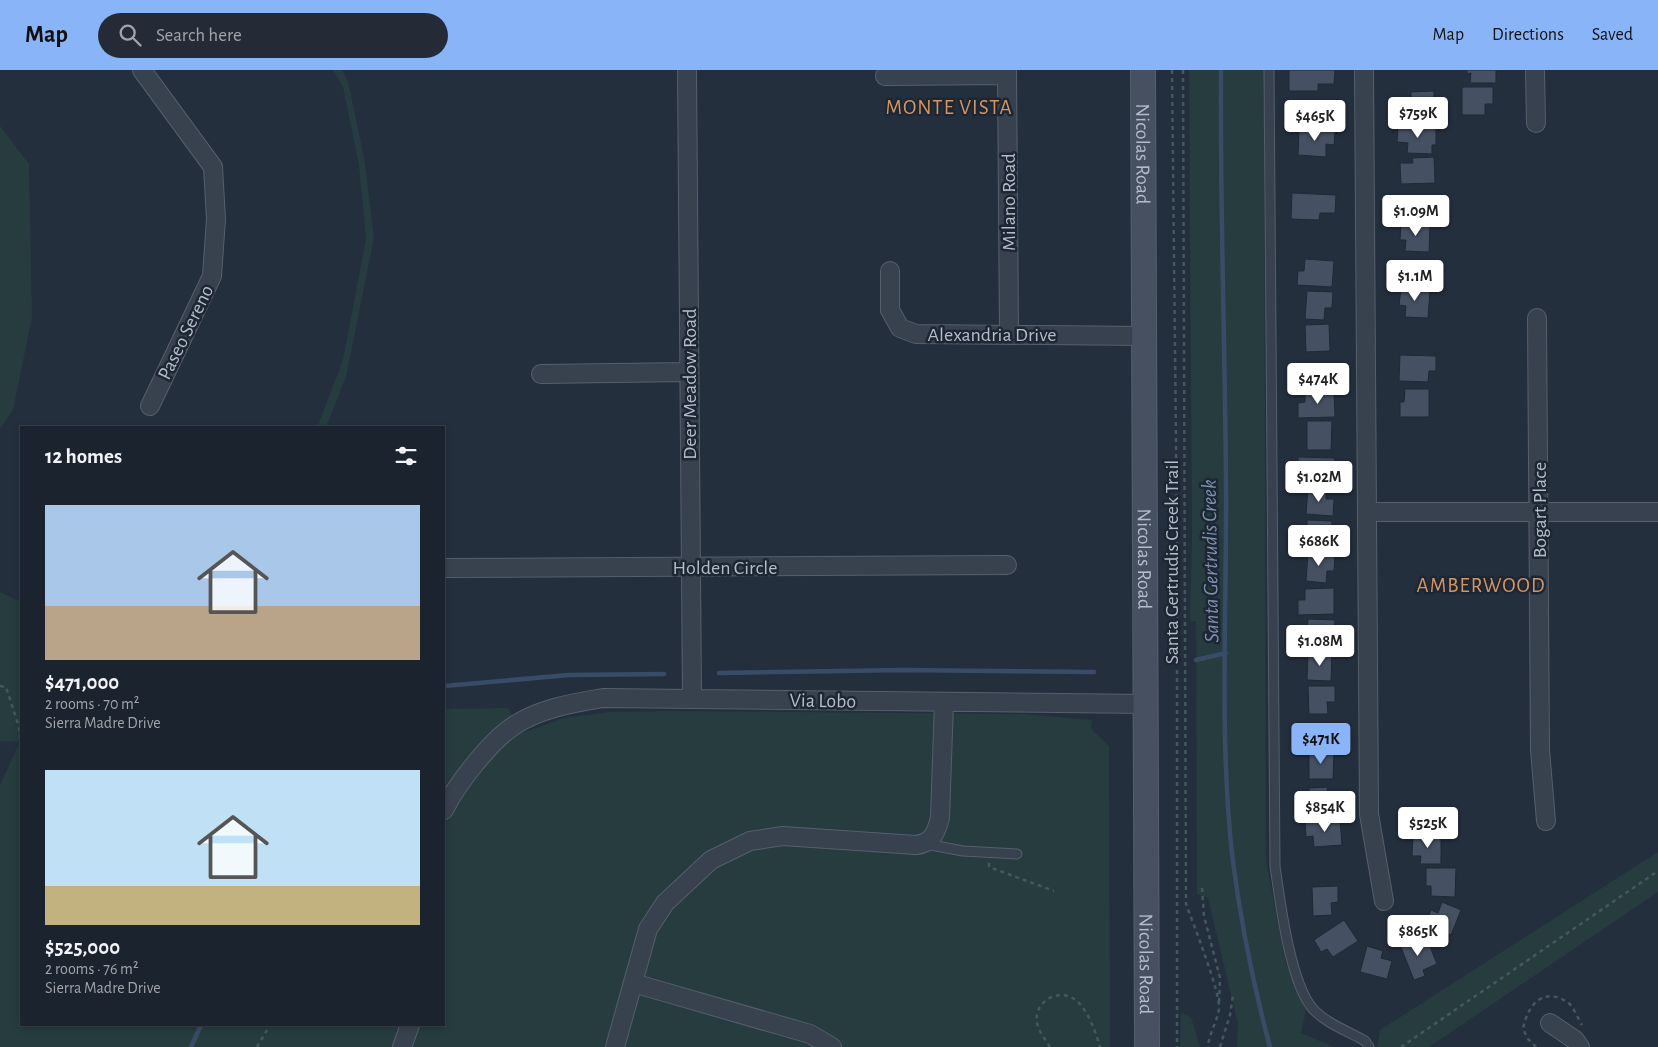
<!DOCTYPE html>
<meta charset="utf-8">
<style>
:root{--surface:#1b232e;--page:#242b36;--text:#f1f3f6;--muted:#a0a4aa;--line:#39404a;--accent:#8ab4f8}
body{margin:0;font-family:"Alegreya Sans",sans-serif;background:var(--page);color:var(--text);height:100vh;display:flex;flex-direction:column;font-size:19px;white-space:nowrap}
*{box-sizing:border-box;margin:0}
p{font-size:16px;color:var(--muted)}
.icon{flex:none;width:28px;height:28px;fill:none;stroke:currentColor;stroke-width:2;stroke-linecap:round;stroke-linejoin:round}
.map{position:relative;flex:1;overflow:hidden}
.side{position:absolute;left:20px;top:356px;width:425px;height:600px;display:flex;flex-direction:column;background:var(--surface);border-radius:0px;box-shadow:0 2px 8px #0003,0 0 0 1px var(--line)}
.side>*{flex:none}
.price{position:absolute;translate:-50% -42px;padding:0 11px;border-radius:5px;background:#fff;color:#222;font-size:16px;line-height:32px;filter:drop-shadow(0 1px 2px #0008)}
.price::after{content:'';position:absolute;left:50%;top:30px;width:15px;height:11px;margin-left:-8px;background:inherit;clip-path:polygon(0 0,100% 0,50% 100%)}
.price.current{background:var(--accent);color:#111}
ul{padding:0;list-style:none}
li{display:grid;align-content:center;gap:10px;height:265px;padding:0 25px}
li span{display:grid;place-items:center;height:155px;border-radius:0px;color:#555}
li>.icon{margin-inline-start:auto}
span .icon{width:90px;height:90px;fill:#fffc;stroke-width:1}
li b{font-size:21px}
h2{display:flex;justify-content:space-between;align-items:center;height:60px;padding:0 25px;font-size:21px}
header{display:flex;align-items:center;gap:30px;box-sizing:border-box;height:70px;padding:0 25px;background:var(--accent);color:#111}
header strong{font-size:24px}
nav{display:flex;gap:28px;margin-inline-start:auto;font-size:18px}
.search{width:350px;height:45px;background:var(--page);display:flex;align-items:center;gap:12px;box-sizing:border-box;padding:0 18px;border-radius:28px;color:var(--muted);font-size:19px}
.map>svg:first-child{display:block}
.green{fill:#263c3f}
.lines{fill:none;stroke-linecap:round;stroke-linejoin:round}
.stream{stroke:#394c67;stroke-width:4.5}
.building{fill:#455162;stroke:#1f2835}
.service-casing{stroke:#565f6c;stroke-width:11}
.minor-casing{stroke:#565f6c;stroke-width:20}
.secondary-casing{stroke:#565f6c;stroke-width:26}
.path{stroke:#44595c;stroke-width:2.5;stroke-dasharray:4 4;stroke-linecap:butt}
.service{stroke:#38414e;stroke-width:9}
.minor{stroke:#38414e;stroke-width:18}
.secondary{stroke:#465061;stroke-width:24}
.labels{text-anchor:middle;stroke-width:5;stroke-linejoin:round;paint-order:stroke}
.street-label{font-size:20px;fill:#b4bcc9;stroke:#1d2633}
.neighbourhood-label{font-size:21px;letter-spacing:1px;fill:#d59563;stroke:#1d2633}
.water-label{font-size:21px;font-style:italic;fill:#7c92b1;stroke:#1d2633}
</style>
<header>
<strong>Map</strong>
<div class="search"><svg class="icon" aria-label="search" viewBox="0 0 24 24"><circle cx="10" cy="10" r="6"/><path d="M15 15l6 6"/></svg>Search here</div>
<nav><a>Map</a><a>Directions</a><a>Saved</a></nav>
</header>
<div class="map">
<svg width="1658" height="977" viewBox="0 0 1658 977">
<rect width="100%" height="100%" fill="#242f3e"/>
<!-- green -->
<path class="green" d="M333,0h9l6,11 17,82 9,75 -28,139 -20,50 -9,1 26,-68 23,-121 -7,-74 -16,-78z
M1189,0h75l2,791 20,102 20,48 -5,22 33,14h-97l1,-23 -30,-126 -11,-4 -1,-273h-6l2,-85z
M0,56l29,38 3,153 -19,93 -13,19z
M0,522l21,10v423h423v-316l64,-1 14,25 42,-15 46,-6 63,-1 351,3 68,6 -1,9 18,17 1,301h-1110v-262l20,-43 -20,-1z
M1658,782v40l-229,155h-52l3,-17z
M1181,943l10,4 9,30h-20z"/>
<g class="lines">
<!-- stream -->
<path class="stream" d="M1221,0c-1,138 4,276 5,414 1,123 -7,248 6,370 8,64 21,130 38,193
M1196,590l30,-7
M719,603l184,-3 191,2
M444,616l125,-11 95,-1
M191,977l10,-22"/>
</g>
<!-- building -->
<path class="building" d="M1289,0h46l-1,14h-16v7h-29z
M1467,0h38v1h-9v12h-26l1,-10 -4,1z
M1462,17h31v17h-8v11h-23z
M1434,21l1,27h-35v-17h11v-9z
M1398,57l38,1v17h-4v9l-25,-1 1,-10 -11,-1z
M1299,59l36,2 -1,14 -8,-1v13l-28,-2z
M1434,87l1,26 -34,1 -1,-21h13l-1,-5z
M1292,123l44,2 -1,18h-15l-1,7 -28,-1z
M1401,153l29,1 -1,28 -24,-1 1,-11h-6z
M1305,189l29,2 -2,26 -35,-2 1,-14h6z
M1401,218l29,2 -2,28 -23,-1 1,-11 -7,-1z
M1307,221l26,1 -1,16h-7l-1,12 -19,-1z
M1329,254l1,27 -24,1 -1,-27z
M1400,285l36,1v15h-7l-1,11 -29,-1z
M1405,319h24v28h-29v-15h4z
M1334,321l1,26 -37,1v-15l7,-1v-10z
M1307,351h25l-1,29h-24z
M1298,387l37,1 -2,26 -36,-2z
M1308,418l18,1v10h8l-1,17 -27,-2z
M1307,450l25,1 -1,28 -33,-1 1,-21h8z
M1308,483l27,2 -1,16h-7l-1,12 -20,-2z
M1334,518v26l-36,1v-15h7v-11z
M1308,549l27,1 -1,16h-7l-1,12 -20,-1z
M1308,583l24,1 -1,27 -24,-1z
M1308,616h27v16h-8l1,12h-19z
M1309,681h25l-1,28h-24z
M1327,717l1,8h8l1,18 -35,2 -1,-18 8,-1v-8z
M1340,749l2,26 -28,2 -1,-11 -7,1 -1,-15z
M1413,766l28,1v27h-21l1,-8h-9z
M1426,798h30l-1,29 -24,-1v-10h-5z
M1338,816v16l-7,1 1,12 -19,1 -1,-29z
M1442,832l19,8 -10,25 -26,-10 6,-15 7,3z
M1344,850l14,21 -25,16 -6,-8 -6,3 -7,-12z
M1427,869l10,25 -14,6 2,6 -11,4 -14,-35 14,-5 1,4z
M1367,876l16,5 -2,7 11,3 -5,18 -27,-7z"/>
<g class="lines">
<!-- service casing -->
<g class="service-casing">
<path id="service" d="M1269,0l6,796c5,35 15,117 38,143 14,15 35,22 52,32l4,6
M926,774l37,7 54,3"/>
</g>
<!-- minor casing -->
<g class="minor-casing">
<path id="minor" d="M142,0l71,97 3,52 -4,57 -62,130
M687,0l5,629
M1007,0l2,264
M1364,0l5,744 15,87
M1535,0l1,53
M885,6l122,-1
M890,201v39l10,18 16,6 229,2
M1537,248l3,432 6,71
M541,304l147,-2
M1367,442h291
M444,498l563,-3
M444,740c12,-25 47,-70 71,-85 26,-17 59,-22 88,-27l543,6
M633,913l177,51 22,13
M1550,953l25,17 5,7
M402,977l8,-22
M615,977l33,-118 17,-26 46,-43 39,-19 33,-5 133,9c16,-2 20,-12 24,-27l4,-116"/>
</g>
<!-- secondary casing -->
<g class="secondary-casing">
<g id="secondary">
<path id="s1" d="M1143,0l4,977"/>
</g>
</g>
<!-- path -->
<path class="path" d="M1172,0l5,465v512
M1183,0l3,834c7,19 35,90 33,105 -2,13 -10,24 -11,38
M0,616l6,1 13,40 2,24
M989,793v4l65,24
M1202,818l2,28 16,62 -1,27
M257,977l13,-22
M1050,977c-5,-8 -11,-15 -13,-24 -4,-23 25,-37 41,-21 11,11 18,31 22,45
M1220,977l10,-32 3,-20
M1401,977l257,-176
M1536,977l-8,-8 -5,-10c4,-23 20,-43 44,-27 6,3 11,17 15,23"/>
<!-- service -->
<use href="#service" class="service"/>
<!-- minor -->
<use href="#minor" class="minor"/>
<!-- secondary -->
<use href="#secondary" class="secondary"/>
</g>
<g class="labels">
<!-- street labels -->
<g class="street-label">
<text dy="7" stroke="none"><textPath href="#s1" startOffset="84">Nicolas Road</textPath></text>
<text transform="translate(1008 132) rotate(-90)" y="7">Milano Road</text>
<text transform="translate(185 262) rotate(-64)" y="7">Paseo Sereno</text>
<text x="992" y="271">Alexandria Drive</text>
<text transform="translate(689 314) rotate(-90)" y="7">Deer Meadow Road</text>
<text transform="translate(1539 440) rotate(-90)" y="7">Bogart Place</text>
<text dy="7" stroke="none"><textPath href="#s1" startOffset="489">Nicolas Road</textPath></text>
<text transform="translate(1171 492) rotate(-90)" y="7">Santa Gertrudis Creek Trail</text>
<text x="725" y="504">Holden Circle</text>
<text transform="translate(823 630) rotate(1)" y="7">Via Lobo</text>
<text dy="7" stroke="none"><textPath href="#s1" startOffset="894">Nicolas Road</textPath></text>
</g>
<!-- neighbourhood labels -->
<g class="neighbourhood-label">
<text x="949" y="44">MONTE VISTA</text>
<text x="1481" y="522">AMBERWOOD</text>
</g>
<!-- water labels -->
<g class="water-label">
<text transform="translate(1210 491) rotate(-91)" y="7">Santa Gertrudis Creek</text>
</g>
</g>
</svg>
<b class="price" style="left:1418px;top:69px">$759K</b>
<b class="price" style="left:1315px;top:72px">$465K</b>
<b class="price" style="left:1416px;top:167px">$1.09M</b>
<b class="price" style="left:1415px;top:232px">$1.1M</b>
<b class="price" style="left:1318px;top:335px">$474K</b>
<b class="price" style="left:1319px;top:433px">$1.02M</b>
<b class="price" style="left:1319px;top:497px">$686K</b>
<b class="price" style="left:1320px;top:597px">$1.08M</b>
<b class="price current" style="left:1321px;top:695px">$471K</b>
<b class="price" style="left:1325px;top:763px">$854K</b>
<b class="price" style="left:1428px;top:779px">$525K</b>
<b class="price" style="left:1418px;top:887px">$865K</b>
<section class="side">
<h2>12 homes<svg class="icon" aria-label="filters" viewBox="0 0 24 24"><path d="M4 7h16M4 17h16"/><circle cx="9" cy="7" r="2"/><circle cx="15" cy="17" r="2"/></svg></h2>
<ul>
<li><span style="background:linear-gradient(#a9c7e8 65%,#b9a48a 0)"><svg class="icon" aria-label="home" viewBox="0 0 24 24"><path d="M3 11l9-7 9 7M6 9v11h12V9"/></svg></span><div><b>$471,000</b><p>2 rooms · 70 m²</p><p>Sierra Madre Drive</p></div></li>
<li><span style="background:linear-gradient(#bfe0f5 75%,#c2b280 0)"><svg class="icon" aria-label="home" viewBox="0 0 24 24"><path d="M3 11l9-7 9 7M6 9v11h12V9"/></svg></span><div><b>$525,000</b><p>2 rooms · 76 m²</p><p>Sierra Madre Drive</p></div></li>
</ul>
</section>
</div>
